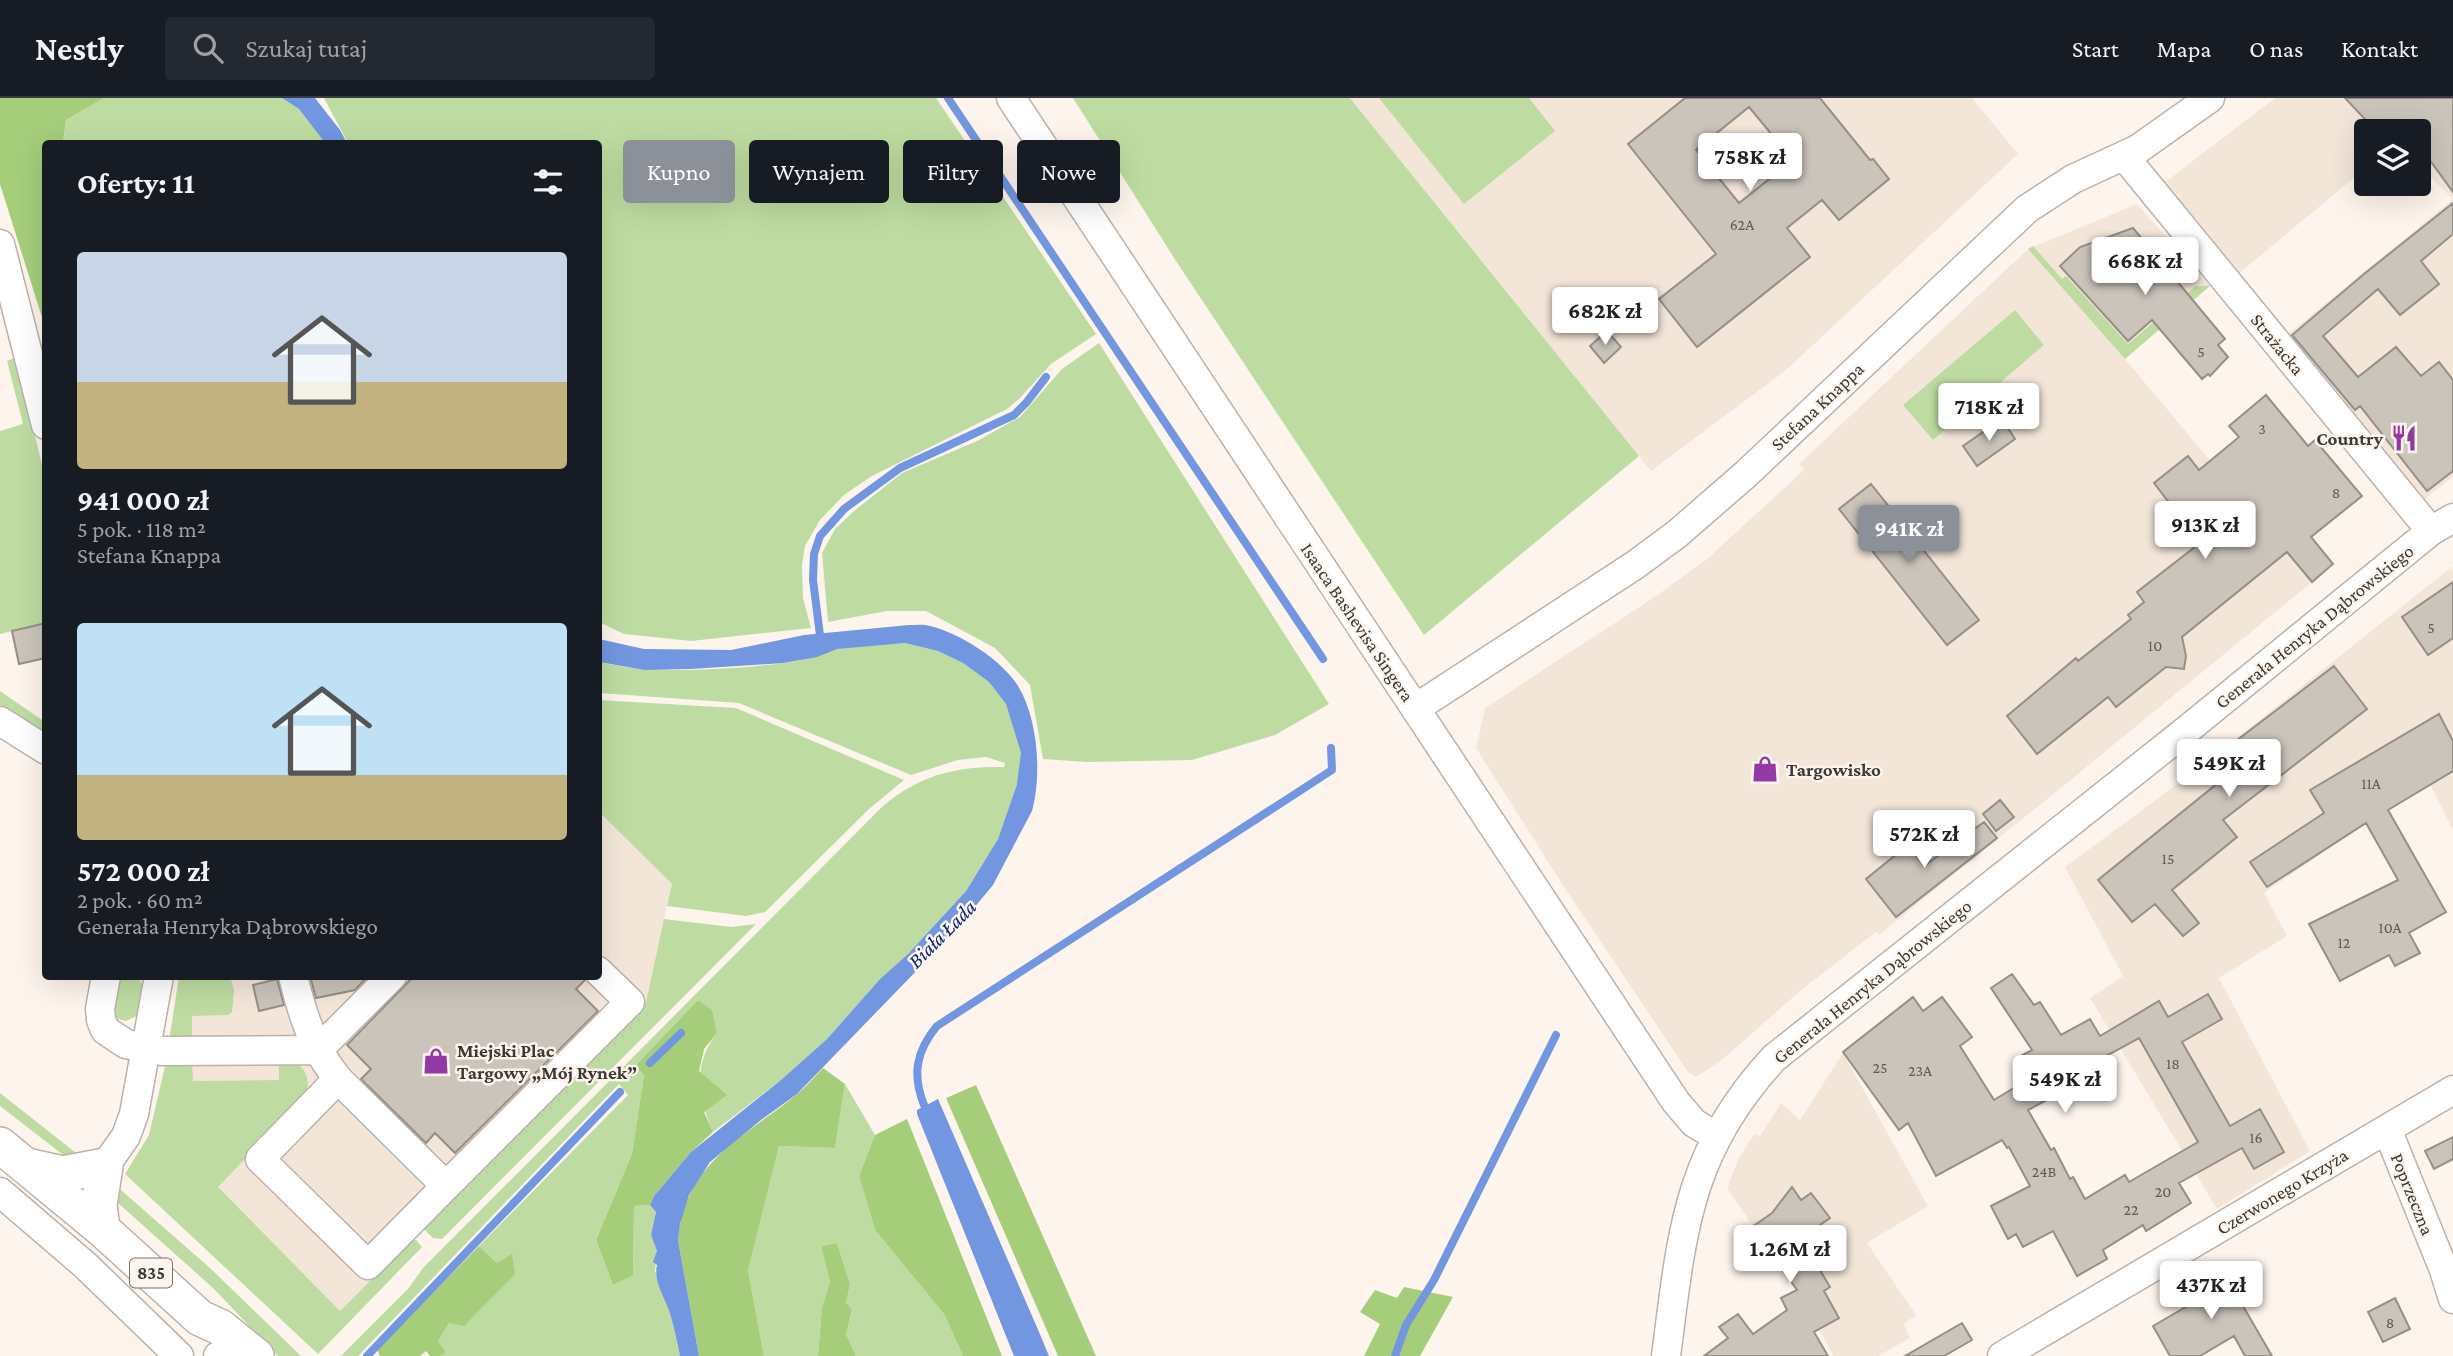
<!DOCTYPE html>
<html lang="pl">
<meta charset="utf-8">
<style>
:root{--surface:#171b24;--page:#242831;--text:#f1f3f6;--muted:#9ea1a6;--line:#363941;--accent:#8c9099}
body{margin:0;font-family:"Crimson Pro",serif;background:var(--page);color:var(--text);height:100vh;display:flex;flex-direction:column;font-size:26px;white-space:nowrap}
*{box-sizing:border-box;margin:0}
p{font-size:23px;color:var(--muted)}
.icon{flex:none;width:38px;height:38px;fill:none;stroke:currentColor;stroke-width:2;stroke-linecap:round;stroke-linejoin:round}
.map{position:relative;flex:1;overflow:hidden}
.drawer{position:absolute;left:42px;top:42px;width:560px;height:840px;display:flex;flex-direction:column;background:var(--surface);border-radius:7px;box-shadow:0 7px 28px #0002}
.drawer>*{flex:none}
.top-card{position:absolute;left:623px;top:42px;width:665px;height:63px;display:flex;gap:14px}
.buttons{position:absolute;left:2354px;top:21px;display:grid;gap:14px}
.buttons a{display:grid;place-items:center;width:77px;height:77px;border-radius:7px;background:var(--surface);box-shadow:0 7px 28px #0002;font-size:35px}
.price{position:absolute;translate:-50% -60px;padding:0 16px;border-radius:7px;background:#fff;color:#222;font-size:23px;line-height:46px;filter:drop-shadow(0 2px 4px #0008)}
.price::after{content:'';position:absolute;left:50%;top:42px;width:21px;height:16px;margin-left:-10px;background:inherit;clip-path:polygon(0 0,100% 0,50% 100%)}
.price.selected{background:var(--accent);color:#fff}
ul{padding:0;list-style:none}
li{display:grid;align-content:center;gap:14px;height:371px;padding:0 35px}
li span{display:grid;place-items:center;height:217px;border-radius:7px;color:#555}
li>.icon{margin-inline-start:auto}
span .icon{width:126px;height:126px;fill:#fffc;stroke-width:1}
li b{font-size:30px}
h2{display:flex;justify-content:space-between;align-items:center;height:84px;padding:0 35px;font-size:30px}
.pill{padding:0 24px;border-radius:7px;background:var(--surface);box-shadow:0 7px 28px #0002;font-size:24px;line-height:63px}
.pill.selected{background:var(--accent);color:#fff}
header{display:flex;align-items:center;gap:42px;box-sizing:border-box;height:98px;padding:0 35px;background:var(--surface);border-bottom:2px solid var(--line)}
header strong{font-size:33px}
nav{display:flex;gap:38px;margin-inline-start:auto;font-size:24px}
.search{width:490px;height:63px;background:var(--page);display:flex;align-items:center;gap:18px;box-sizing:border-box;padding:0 24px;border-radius:7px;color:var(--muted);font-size:26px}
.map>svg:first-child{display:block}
.built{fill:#f3e6d9}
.green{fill:#bedca1}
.forest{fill:#a5cd7a}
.water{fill:#7296e0}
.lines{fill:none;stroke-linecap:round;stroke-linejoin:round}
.stream{stroke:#7296e0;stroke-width:8}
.building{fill:#cac4bb;stroke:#958f88;stroke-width:2;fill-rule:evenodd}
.minor-casing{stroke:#bab2ab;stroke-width:31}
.major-casing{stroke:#bab2ab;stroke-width:38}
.minor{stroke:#fff;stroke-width:28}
.major{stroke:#fff;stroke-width:35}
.labels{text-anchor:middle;stroke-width:5;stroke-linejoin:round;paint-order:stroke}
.number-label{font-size:16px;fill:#5f5b56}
.shield{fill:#fdf5ed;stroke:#75716c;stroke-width:2}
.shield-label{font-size:18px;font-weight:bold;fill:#3b3835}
.street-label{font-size:19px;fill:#3b3835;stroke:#fdf5ed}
.poi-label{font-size:19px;font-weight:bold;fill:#3b3835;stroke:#fdf5ed;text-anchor:start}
.water-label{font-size:21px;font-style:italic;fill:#062378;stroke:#fdf5ed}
</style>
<header>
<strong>Nestly</strong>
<div class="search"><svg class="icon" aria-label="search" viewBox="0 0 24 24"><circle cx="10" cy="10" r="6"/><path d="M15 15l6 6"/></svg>Szukaj tutaj</div>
<nav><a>Start</a><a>Mapa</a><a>O nas</a><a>Kontakt</a></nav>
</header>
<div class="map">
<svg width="2453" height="1258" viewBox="0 0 2453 1258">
<rect width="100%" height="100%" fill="#fdf5ed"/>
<!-- built -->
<path class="built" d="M1350,0h622l46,56 -233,217 -134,100z
M2275,0h178v379l-28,22 -138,-164 166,-136 -34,-33 -1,-35h-52v37l-129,107 -77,-89z
M2137,106l73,82 -85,73 187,223 -239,196 -194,157 -3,-3 -76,59 -77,68 -27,18 -8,-5 -124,-185 -88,-139 9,-40 171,-112 52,-38 96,-88 -5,-6 229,-215z
M2453,468v264l-25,-49 -164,112 23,43 -68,42 91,173 -93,58 -127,-211 33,-22 -58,-109 134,-99z
M599,714l73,72 -26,118 -306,309 -123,-124 29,-29 34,-78 -88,1 -26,-19 13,-85 419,-1z
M1843,955l85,153 -61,37 49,72 -12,9 6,14 -32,18h-44l-38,-66 -69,-102 11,-28 16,-26 6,2 21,-33 19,17z"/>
<!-- green -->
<path class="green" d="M104,0h178l17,11 26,34 -262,1 3,-24z
M324,0h612l160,236 -45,30 -31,34 -13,11 -135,67 -28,19 -24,25 -15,26 -3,19 1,33 8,30 -120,13 -67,-7 -25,-12 -1,-478 -250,-1z
M1073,0h277l289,358 -215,179 -248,-374z
M1379,0h150l26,33 -91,73z
M2033,148l29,33 4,-3 62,68 68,-58h14l-85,73 -97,-110z
M2015,212l29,35 -111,95 -30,-35z
M1099,245l230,361 -54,31 -83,25 -105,2 -44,-3 -13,-74 -35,-37 -69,-37h-39l-59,11 -6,-69 13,-24 19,-18 48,-38 75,-32 43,-24 42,-48z
M16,259l29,120v146l-45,11v-203l23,-7 -16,-63z
M905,545l33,8 25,12 26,19 17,22 15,49v12l-4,19 -19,55 -32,52 -58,63 -28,25 -53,60 -46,41 -68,52c-15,-35 -21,-67 4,-99l-6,-23 -13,-10 -63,66 9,9 -12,79 -36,86 17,45 20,-11 1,-68 16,-1 6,7 -5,23 6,16 -2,20 15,40 10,45h-239l5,-4 -8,-11 11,-18 48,-60 -18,-17 149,-151 -9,-11 -261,272h-17l67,-67 15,-21 459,-461c37,-32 74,-41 122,-40l1,-4 -19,-6 -28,3 -47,15 -172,-72 -140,-10v-31c56,13 128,8 186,1 19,-2 33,-8 51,-14 21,-6 47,-4 69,-6z
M0,593l45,31v12l-45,-29z
M598,602l138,8 168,72 -35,29 -104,103 -19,4 -79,-10 5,-22 -73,-72z
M664,821l67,8 25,-3 -314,315 -9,-1 -10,-10 223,-226z
M125,878l13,1 6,10 -5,28 -13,6 -12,-3 -3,-13 6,-22z
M179,879h51l4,13 -2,22 -4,3 -36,1v25l-17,-3 -5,-3z
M279,962c6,1 13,1 18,4 11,6 14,23 8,33l-87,90 122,124 72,-72 4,1 6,7 -104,107 -193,-180 24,-39 17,-73h26l1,19 86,-1z
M845,986l30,51 -16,41 16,54 69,84 19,42h-107l-10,-22 6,-23 -6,-8 4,-19 -13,-41 -16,3 9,36 -8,25 -4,49h-54l-16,-85 31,-125 56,2z
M0,995l85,67 -18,-2 -67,-52z
M114,1086l96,84 91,88h-23l-65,-68 -95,-85z"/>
<!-- forest -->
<path class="forest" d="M0,0h104l-38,22 -3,23 -17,1 -1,183 -45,-143z
M698,902l14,10 5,23 -13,16 -5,22 28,24 -23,17 9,20 -22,20 -37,44 -4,9 -16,1 -1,69 -20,10 -17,-45 36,-86 12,-79 -9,-9z
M823,970l22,16 -10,64 -56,-2 -31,125 16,85h-65l-21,-116c6,-77 65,-102 118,-145 10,-8 18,-18 27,-27z
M976,987l120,271h-38l-112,-258z
M907,1021l95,237h-39l-19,-42 -69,-84 -16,-54 16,-41z
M837,1145l13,41 -4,19 6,7 -6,24 10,22h-38l4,-49 8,-25 -9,-36z
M479,1148l18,17 15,-9 3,20 -51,52 -15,-3 -11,18 8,11 -5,4h-11l-4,-5 -6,5h-40l-3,-7z
M1404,1189l49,10 -33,59h-56l16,-32 -20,-12 15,-22 22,8z"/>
<!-- water -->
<path class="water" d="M282,0h33l25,32 7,13h-22l-26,-34z
M909,527c7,0 15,-1 21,1 30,7 72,34 88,60 20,32 24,89 14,125l-39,74 -39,47 -157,162 -36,26 -51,42 -21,33 -9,29 -2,16 21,116h-19c-3,-14 -6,-29 -10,-43 -5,-15 -17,-32 -13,-48l-4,-3 4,-11 -6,-16 5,-23 -6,-7 4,-9 37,-44 90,-72 46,-41 53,-60 28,-25 58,-63 32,-52 19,-55 4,-31 -15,-49 -17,-22 -26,-19 -25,-12 -33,-8 -68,6 -20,8 -33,6 -93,6 -46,1 -46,-8v-23l45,10 87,1 73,-15z
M938,1001l101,233 10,24h-35l-97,-242v-4z"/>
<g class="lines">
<!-- stream -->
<path class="stream" d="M948,0l375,561
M821,545l-8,-63 1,-26 6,-18 24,-27 56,-41 114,-53 12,-12 20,-26
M650,965l31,-30
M924,1007c-12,-30 -8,-54 13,-79l395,-256 -1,-22
M367,1258l253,-264
M1395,1258l11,-31 28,-45 122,-245"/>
</g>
<!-- building -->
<path class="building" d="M1685,0h135l50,62 3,-1 16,20 -50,41 -17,-20 -35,28 23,29 -113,90 -38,-48 57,-45 -88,-110zM1749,9l44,53 -54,43 -43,-53z
M2345,0h108v94l-35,-48v-13h-42z
M2453,105v31l-32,27 18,23 -39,31 -22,-26 -55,47 35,41 38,-30 25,29 18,-14 14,18v91l-26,20 -67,-85 -5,4 -63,-75 72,-61z
M2133,130l92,111 -7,6 10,12 -18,19 -2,-2 -6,5 -50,-59 -24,21 -68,-75 20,-19z
M1607,233l14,16 -17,16 -14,-17z
M2266,297l42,51 7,-6 47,56 -51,41 22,27 -21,18 -25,-30 -105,85 4,19 -2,13 -18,-2 -50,40 -8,-10 -71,57 -30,-38 69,-58 2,3 53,-42 -3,-4 16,-13 -7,-10 63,-49 -46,-60 34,-27 11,14 40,-33 -10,-11z
M2002,321l13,20 -38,27 -14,-20z
M1871,386l108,136 -32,25 -108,-136z
M2453,484v56l-25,17 -26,-38z
M46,525v35l-27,6 -7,-33z
M2334,568l33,43 -144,111 14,17 -65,53 27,33 -16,13 -28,-32 -23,18 -34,-42 131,-106 -14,-17z
M2439,616l14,27v30l-65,39 58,102 -37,21 11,20 -25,13 -6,-11 -49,26 -31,-57 89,-44 -32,-57 -99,64 -17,-25 74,-49 -14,-23z
M2000,702l14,17 -18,14 -13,-17z
M1984,724l13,16 -101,79 -30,-38 42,-34 16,21z
M2012,876l22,31 6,-3 21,33 29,-16 10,17 59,-35 9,16 40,-23 14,25 -40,23 48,84 30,-17 24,43 -30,17 -12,-21 -63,35 12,20 -45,28 -3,-6 -40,25 4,9 -30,17 -24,-45 -30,16 -7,-13 -8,5 -17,-33 39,-20 -21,-39 -2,1 -5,-8 -66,36 -28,-53 -9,7 -56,-78 70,-55 10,14 19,-14 30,40 -12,9 34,54 38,-23 -11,-21 11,-6 -41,-62zM2139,940l59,104 -69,40 -4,-7 -40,24 -12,-22 -3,2 -16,-31 -3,2 -23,-40 39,-21 -5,-9z
M310,878h58l-13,14 -39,8z
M414,878h168l3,4 -9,9 22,22 -143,142 -20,-20 -9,10 -65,-64 10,-10 -24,-24z
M277,881l7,26 -25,6 -6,-26z
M2453,1039v22l-19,10 -9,-18z
M1792,1089l9,13 10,-7 19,25 -10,7 15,20 -21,15 16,27 -6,4 15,27 -25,14 14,24h-124l24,-18 -9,-11 19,-13 15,20 34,-24 -6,-12 16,-8 -45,-63 20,-14z
M2219,1167l24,41 29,50h-27l-11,-20 -34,20h-30l-17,-30 48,-28 -10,-17z
M2395,1200l15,31 -27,13 -15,-30z
M1962,1225l10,17 -28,16h-39z"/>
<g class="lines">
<!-- minor casing -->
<g class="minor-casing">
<path id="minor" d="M1011,0l665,1004 18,21 22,13
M2124,58l307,375
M0,146l46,181
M1416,610l219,-143 42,-31 69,-60 281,-265 46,-30 65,-30 72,-51
M0,623l46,29
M106,878l-6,33 1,11 4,10 21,14 36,7 156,-1 74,-74
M293,878c9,38 20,72 45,103l108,107 184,-184 -32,-31
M338,981l-78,80 108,106 78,-79
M2387,1031l57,141 9,29
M105,1068l21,-30 8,-22 25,-138
M0,1094l85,73 94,91
M218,1258l6,-2
M1666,1258c16,-122 20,-203 108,-298l409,-325 248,-202 22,-13
M2002,1258l451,-266"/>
</g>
<!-- major casing -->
<g class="major-casing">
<path id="major" d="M0,1047l102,84 98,89 20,9 36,29
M27,1068l36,8 42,-8 -6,39 3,24"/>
</g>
<!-- minor -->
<use href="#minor" class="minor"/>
<!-- major -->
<use href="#major" class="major"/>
</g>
<!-- icons -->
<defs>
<g id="restaurant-bare" transform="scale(2.1)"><path d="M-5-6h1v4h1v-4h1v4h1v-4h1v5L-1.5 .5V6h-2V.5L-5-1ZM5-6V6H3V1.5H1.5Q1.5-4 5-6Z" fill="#9439a4" stroke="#fdf5ed" stroke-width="2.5" paint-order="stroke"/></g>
<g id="shop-bare" transform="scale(2.1)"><path d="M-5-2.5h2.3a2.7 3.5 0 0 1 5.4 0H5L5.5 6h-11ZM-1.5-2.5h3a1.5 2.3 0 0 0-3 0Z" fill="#9439a4" stroke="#fdf5ed" stroke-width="2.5" paint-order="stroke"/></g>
</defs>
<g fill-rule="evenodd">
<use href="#restaurant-bare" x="2404" y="340"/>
<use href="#shop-bare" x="1765" y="671"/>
<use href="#shop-bare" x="436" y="963"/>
</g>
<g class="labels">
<!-- number labels -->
<g class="number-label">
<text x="1742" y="132">62A</text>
<text x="2201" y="259">5</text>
<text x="2262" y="336">3</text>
<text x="2336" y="400">8</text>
<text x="2431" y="535">5</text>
<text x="2155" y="553">10</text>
<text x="2371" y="691">11A</text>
<text x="2168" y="766">15</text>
<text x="2390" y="835">10A</text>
<text x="2344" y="850">12</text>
<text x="2173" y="971">18</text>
<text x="1880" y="975">25</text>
<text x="1920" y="978">23A</text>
<text x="2256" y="1045">16</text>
<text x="2044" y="1079">24B</text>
<text x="2163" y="1099">20</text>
<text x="2131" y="1117">22</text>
<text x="2390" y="1230">8</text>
</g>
<!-- shield labels -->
<rect class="shield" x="130" y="1160.5" width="42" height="29" rx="5"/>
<g class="shield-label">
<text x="151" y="1181">835</text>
</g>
<!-- street labels -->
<g class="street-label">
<text transform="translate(2278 246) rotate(51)" y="7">Strażacka</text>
<text transform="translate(1817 308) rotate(-43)" y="7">Stefana Knappa</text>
<text transform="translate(1358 524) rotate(56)" y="7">Isaaca Bashevisa Singera</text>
<text transform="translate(2314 528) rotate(-39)" y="7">Generała Henryka Dąbrowskiego</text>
<text transform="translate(1872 883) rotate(-39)" y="7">Generała Henryka Dąbrowskiego</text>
<text transform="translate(2282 1093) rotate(-31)" y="7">Czerwonego Krzyża</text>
<text transform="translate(2413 1096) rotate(68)" y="7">Poprzeczna</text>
</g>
<!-- poi labels -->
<g class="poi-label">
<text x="2383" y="347" text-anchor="end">Country</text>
<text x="1786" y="678">Targowisko</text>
<text x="457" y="959">Miejski Plac<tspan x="457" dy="22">Targowy „Mój Rynek”</tspan></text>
</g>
<!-- water labels -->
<g class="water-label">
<text transform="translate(942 836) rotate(-45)" y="7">Biała Łada</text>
</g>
</g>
</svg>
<div class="buttons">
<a><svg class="icon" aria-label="layers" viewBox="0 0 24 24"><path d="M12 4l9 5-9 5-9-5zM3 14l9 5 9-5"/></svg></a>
</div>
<b class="price" style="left:1750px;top:95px">758K zł</b>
<b class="price" style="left:2145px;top:199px">668K zł</b>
<b class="price" style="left:1605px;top:249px">682K zł</b>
<b class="price" style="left:1989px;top:345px">718K zł</b>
<b class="price" style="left:2205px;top:463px">913K zł</b>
<b class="price selected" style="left:1909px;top:467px">941K zł</b>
<b class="price" style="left:2229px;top:701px">549K zł</b>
<b class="price" style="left:1924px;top:772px">572K zł</b>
<b class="price" style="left:2065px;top:1017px">549K zł</b>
<b class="price" style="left:1790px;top:1187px">1.26M zł</b>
<b class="price" style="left:2211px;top:1223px">437K zł</b>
<div class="top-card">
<a class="pill selected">Kupno</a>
<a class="pill">Wynajem</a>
<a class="pill">Filtry</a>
<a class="pill">Nowe</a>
</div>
<section class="drawer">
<h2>Oferty: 11<svg class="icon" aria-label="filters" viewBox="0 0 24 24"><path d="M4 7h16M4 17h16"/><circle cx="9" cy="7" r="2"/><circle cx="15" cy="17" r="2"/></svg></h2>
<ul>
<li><span style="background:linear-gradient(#c9d6e8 60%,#c2b280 0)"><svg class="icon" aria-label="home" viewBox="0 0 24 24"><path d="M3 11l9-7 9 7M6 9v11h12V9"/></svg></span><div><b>941 000 zł</b><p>5 pok. · 118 m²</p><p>Stefana Knappa</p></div></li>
<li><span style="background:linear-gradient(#bfe0f5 70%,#c2b280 0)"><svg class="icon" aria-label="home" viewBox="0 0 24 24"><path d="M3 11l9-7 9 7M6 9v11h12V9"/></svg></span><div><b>572 000 zł</b><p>2 pok. · 60 m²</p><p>Generała Henryka Dąbrowskiego</p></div></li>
</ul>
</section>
</div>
